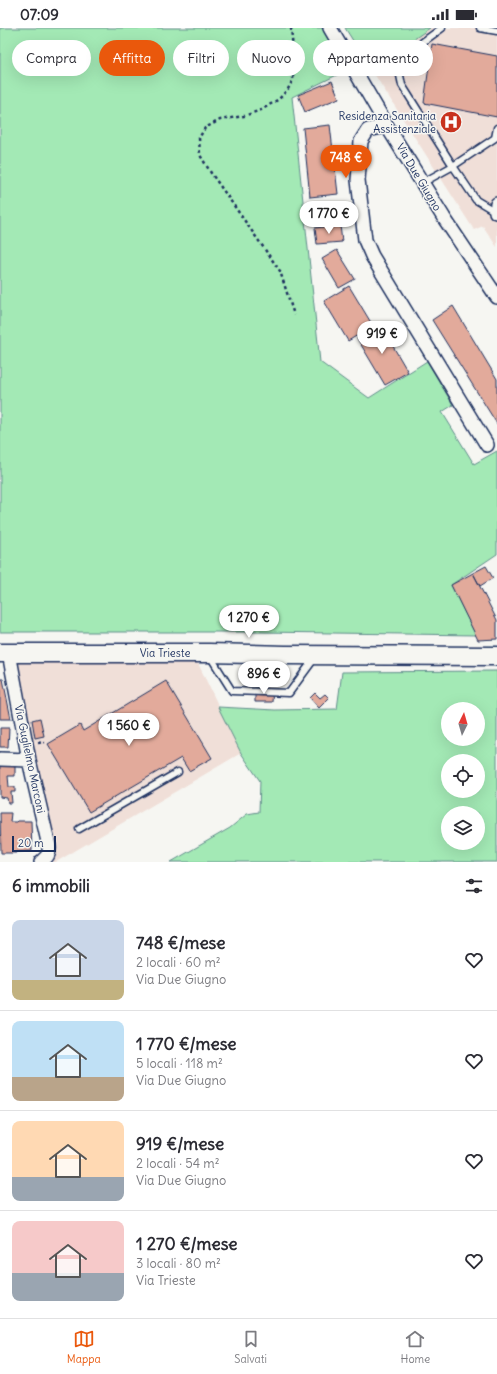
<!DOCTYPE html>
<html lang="it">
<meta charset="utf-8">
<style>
:root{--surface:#fff;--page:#f2f2f3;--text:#2b2b33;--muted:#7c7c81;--line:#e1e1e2;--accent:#ea580c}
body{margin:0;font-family:Delius,sans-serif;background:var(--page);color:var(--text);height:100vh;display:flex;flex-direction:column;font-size:15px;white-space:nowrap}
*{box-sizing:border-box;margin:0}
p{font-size:13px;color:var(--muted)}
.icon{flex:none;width:22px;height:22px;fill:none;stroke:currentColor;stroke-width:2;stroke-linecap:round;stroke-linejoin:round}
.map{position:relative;height:834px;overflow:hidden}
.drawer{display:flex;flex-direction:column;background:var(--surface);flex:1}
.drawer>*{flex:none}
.hud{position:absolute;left:12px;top:12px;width:473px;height:36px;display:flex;gap:8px}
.needle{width:26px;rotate:5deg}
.tools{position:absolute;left:441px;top:674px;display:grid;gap:8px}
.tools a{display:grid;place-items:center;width:44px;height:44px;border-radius:50%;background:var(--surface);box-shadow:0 4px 16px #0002;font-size:20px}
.scale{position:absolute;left:12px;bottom:10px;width:44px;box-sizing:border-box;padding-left:4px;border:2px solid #1b2f5e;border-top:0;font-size:11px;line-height:14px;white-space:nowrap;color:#1b2f5e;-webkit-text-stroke:3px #f6f6f2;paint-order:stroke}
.price{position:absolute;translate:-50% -34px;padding:0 9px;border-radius:14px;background:#fff;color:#222;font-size:13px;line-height:26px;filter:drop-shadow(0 1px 2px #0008)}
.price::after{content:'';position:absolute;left:50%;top:24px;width:12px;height:9px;margin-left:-6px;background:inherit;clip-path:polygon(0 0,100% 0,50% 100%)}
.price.on{background:var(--accent);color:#fff}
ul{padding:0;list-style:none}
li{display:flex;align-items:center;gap:12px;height:100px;padding:0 12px}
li+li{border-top:1px solid var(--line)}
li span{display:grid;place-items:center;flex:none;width:112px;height:80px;border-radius:8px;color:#555}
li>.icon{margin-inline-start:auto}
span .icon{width:48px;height:48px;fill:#fffc;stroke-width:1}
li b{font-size:17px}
h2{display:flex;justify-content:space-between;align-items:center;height:48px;padding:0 12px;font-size:17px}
.tag{padding:0 14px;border-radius:18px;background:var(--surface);box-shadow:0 4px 16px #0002;font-size:14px;line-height:36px}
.tag.on{background:var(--accent);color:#fff}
.status{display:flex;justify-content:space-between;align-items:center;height:28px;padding:0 20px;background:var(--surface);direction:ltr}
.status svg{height:11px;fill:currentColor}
.menu{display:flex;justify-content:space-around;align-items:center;height:56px;border-top:1px solid var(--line);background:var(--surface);font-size:11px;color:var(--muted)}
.menu a{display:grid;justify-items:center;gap:2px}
.menu .on{color:var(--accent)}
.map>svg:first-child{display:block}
.built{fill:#f0dfd8}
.green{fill:#a3e9b5;stroke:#5f8c8a;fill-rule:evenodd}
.building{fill:#e2aa9b;stroke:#1b2f5e}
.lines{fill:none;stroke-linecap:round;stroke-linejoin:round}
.lane-casing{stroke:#1b2f5e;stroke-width:9}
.street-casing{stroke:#1b2f5e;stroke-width:16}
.secondary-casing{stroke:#1b2f5e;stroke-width:21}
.path{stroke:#1b2f5e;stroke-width:2.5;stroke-dasharray:3 3;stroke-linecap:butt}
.lane{stroke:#f6f6f2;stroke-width:6}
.street{stroke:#f6f6f2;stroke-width:13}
.secondary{stroke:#f6f6f2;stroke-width:18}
.labels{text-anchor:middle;stroke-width:3;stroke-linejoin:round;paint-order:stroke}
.poi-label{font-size:11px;fill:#1b2f5e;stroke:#f6f6f2;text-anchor:end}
.street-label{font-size:11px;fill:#1b2f5e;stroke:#f6f6f2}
</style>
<div class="status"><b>07:09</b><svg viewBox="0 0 49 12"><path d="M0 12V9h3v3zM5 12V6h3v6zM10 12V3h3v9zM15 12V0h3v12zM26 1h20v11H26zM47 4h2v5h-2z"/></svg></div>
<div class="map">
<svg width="497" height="834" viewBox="0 0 497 834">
<rect width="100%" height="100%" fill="#f6f6f2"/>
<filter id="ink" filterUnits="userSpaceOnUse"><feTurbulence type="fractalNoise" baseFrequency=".025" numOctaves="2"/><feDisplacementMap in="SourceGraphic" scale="8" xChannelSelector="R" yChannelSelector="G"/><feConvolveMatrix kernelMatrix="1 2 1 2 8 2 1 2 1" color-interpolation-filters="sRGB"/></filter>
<g filter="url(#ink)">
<!-- built -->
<path class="built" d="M430,0h67v219l-14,-21 -9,4 -103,-161z
M9,625l186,4 46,96 -185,109h-8z"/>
<!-- green -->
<path class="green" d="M0,0h322l25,42 -55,27 28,265 49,36 58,-37 26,44 -11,7 32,52 23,-13v103l-46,31 25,50 -215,-3h-261z
M345,0h85l-59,41z
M497,643v191h-326l59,-34 17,-14 12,-2 1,-31 -19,-28 -23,-46 57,3 62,-1 5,-37zM448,681h30v30h-30zM448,733h30v30h-30zM448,785h30v30h-30z"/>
<!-- building -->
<path class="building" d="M432,16l65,12v61l-73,-14z
M332,53l7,17 -34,14 -7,-17z
M330,97l8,69 -28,3 -7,-69z
M340,197l2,17 -25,2 -2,-16z
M337,222l18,29 -16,9 -17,-29z
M349,258l24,40 -25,15 -24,-40z
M453,278l44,73v45l-65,-104z
M380,296l28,48 -23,13 -28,-47z
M486,538l7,12 -13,8 -7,-13z
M473,545l24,47v19l-19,1 -27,-55z
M0,651h3l8,40h-11z
M166,653l46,77 -23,13 -8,-13 -92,54 -41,-68 32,-19 3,6z
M255,660l18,1 -1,13h-17z
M315,665l5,5 5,-4 4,4 -10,10 -9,-10z
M40,690l4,18 -9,2 -3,-18z
M0,700h9l-1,19h-8z
M0,738h15v10h-7l1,11h6v5h-4l1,11h-4l-1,-5 -7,-1z
M0,785h11l-1,9h7l1,-1h13l1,30 -16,1v1h-15z"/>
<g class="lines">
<!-- lane casing -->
<g class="lane-casing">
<path id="lane" d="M442,0l-37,27 -7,11 4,19 51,81 42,-28 2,-10
M480,0l17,3
M422,155l31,-17 23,34 20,12
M210,628l22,35 57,2 25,-34
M79,801l99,-57"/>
</g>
<!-- street casing -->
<g class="street-casing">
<path id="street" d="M330,0l57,98
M496,184l1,-8
M487,417l-115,-189 -7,-16 -7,-60 3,-39 7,-11 19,-4 57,92 53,79
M9,625l20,107 20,86c1,8 -2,11 -8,16
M0,731l29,1"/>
</g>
<!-- secondary casing -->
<g class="secondary-casing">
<path id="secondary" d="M0,625h209l76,2 212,1"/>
</g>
<!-- path -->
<path class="path" d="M291,0l3,33 -1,19 -5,9 -9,10 -18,11 -17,6 -24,4 -15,8 -6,10 1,17 11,18 69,98 14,44
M38,715l7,-1"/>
<!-- lane -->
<use href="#lane" class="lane"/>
<!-- street -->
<use href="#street" class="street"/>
<!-- secondary -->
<use href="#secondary" class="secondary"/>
</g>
</g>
<!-- icons -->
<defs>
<g id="hospital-disc" transform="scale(1.15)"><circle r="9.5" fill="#c8321e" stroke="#f6f6f2"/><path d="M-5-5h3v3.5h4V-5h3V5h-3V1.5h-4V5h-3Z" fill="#fff"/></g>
</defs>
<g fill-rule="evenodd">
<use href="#hospital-disc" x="451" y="94"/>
</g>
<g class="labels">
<!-- poi labels -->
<g class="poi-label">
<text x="436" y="92">Residenza Sanitaria<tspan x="436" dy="13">Assistenziale</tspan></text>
</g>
<!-- street labels -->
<g class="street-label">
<text transform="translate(419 149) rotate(59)" y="4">Via Due Giugno</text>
<text x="165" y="629">Via Trieste</text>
<text transform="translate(30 731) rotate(78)" y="4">Via Guglielmo Marconi</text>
</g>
</g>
</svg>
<div class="tools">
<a><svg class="needle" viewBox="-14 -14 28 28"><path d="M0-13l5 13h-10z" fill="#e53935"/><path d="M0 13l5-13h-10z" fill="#7c7c81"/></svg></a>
<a><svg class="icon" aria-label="locate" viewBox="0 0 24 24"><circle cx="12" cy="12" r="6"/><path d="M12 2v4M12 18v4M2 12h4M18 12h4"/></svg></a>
<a><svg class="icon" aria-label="layers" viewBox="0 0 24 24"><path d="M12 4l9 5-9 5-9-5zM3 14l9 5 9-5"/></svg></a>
</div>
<div class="scale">20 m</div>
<b class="price on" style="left:346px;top:151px">748 €</b>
<b class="price" style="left:329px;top:207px">1 770 €</b>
<b class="price" style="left:382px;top:327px">919 €</b>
<b class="price" style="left:249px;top:611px">1 270 €</b>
<b class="price" style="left:264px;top:667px">896 €</b>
<b class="price" style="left:129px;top:719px">1 560 €</b>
<div class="hud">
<a class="tag">Compra</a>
<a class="tag on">Affitta</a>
<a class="tag">Filtri</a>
<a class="tag">Nuovo</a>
<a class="tag">Appartamento</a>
</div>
</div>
<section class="drawer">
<h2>6 immobili<svg class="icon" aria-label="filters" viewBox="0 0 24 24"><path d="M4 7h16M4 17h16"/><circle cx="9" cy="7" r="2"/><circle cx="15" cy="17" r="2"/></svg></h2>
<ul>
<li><span style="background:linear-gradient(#c9d6e8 75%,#c2b280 0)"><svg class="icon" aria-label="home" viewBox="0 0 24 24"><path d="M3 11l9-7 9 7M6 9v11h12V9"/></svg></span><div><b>748 €/mese</b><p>2 locali · 60 m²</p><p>Via Due Giugno</p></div><svg class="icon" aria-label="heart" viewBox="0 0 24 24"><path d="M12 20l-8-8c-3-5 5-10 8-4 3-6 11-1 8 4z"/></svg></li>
<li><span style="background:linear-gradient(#bfe0f5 70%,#b9a48a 0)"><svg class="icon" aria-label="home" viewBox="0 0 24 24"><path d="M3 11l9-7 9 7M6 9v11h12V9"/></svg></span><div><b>1 770 €/mese</b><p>5 locali · 118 m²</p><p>Via Due Giugno</p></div><svg class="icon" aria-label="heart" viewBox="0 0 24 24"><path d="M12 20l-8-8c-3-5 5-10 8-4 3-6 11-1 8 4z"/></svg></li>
<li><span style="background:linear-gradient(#ffd9b3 70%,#9aa5b1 0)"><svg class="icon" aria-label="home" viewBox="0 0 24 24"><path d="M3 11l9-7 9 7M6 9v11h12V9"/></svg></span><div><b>919 €/mese</b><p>2 locali · 54 m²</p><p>Via Due Giugno</p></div><svg class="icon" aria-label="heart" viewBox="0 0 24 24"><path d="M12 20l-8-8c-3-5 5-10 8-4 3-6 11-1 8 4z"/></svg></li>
<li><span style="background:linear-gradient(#f6c9c9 65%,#9aa5b1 0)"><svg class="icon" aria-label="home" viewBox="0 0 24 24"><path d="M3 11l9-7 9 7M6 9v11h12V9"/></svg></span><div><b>1 270 €/mese</b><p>3 locali · 80 m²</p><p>Via Trieste</p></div><svg class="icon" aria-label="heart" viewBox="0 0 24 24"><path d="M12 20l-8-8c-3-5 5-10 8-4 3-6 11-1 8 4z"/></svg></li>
</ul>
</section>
<nav class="menu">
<a class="on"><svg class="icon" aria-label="map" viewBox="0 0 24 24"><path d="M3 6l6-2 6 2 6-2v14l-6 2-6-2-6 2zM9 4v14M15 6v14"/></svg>Mappa</a>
<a><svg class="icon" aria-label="saved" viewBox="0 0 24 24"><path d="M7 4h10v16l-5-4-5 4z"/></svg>Salvati</a>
<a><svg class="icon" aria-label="home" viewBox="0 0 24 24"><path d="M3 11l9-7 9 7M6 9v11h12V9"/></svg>Home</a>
</nav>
